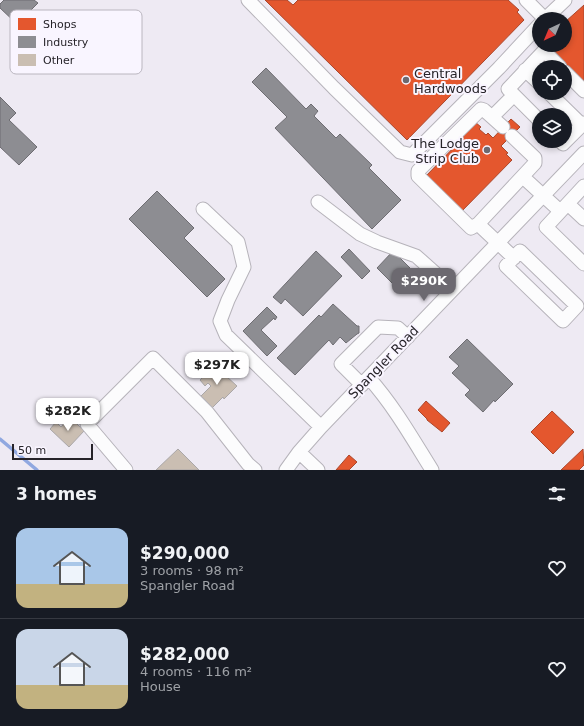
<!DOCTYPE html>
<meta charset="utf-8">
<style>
:root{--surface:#171b24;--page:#242831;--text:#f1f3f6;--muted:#9ea1a6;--line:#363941;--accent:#6c6970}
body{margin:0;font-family:"DejaVu Sans",sans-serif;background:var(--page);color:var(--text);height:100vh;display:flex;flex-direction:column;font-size:15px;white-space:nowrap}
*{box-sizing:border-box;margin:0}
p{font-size:13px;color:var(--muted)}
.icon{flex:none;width:22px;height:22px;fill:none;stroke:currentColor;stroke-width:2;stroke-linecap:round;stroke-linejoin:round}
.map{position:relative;height:470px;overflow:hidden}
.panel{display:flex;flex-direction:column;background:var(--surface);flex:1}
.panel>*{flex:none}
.needle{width:26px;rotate:224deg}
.fabs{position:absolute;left:532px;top:12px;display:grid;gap:8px}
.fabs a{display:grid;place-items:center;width:40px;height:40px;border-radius:50%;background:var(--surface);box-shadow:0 2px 6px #0003;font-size:20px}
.scale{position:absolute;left:12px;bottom:10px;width:81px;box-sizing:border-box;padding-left:4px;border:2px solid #262329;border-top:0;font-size:11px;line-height:14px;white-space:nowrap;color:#262329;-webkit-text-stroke:3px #f9f5ff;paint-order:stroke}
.price{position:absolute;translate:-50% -34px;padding:0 9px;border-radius:8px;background:#fff;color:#222;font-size:13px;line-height:26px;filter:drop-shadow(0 1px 2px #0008)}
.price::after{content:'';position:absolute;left:50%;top:24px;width:12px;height:9px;margin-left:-6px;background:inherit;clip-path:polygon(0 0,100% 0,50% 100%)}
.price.selected{background:var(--accent);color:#fff}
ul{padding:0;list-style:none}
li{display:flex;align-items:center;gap:12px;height:100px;padding:0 16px}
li+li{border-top:1px solid var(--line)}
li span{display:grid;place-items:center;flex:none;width:112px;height:80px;border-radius:12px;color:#555}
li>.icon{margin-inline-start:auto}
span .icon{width:48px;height:48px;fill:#fffc;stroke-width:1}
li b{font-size:17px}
h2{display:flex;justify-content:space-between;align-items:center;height:48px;padding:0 16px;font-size:17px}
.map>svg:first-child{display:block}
.shops{fill:#e4572e;stroke:#ab472c}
.industry{fill:#8d8d92;stroke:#6e6d72}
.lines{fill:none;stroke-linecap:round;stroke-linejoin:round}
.stream{stroke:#90a8e0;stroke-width:3.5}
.building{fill:#cabeb2;stroke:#aaa7a8}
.minor-casing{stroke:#b6b3ba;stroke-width:15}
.minor{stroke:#fcfcfd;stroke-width:13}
.poi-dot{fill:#6c6970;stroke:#f9f5ff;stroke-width:1.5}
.labels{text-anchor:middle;stroke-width:4;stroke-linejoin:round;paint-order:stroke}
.poi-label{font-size:13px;fill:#262329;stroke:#f9f5ff;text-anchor:start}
.street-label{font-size:13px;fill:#262329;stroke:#f9f5ff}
.key{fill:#f9f5ff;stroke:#bab6bf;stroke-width:1}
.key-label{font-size:11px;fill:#262329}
</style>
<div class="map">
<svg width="584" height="470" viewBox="0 0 584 470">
<rect width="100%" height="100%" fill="#eeeaf3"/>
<!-- shops -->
<path class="shops" d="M265,0h22l6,5 5,-5h210l11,10 -2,2 7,8 -117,120z
M584,5v79l-38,-39h19v-23z
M511,119l9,8 -19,19 7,7 -2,1 6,6 -53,54 -36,-35 41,-42 -2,-2 13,-13 6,5 -2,2 7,6 2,-2 5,5z
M426,401l24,22 -8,9 -15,-12v-1l-9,-9z
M552,411l22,21 -21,22 -22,-22z
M583,449l1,16 -5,5h-18z
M349,455l8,7 -8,8h-13z"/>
<!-- industry -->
<path class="industry" d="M4,0h30l4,3 -21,21 -17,-16v-4z
M266,68l40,41 5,-5 7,7 -4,5 22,22 4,-4 32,31 -3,3 32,32 -29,29 -97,-101 12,-11 -35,-35z
M0,97l16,16 -7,7 28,27 -18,18 -19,-18z
M157,191l37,37 -10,10 41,41 -18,18 -78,-78z
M349,249l21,22 -8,8 -21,-22z
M316,251l26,25 -39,40 -18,-17 -4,5 -8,-7z
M393,251l22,22 -17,16 -21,-21z
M333,304l24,22h2v7l-2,1 -11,9 -6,-6 -7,8 -4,-5 -34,35 -18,-17 42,-43 2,2z
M267,307l10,10 -2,3 -1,-2 -13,12 16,16 -10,10 -24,-25z
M467,339l46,45 -18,18 -1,-2 -11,12 -18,-17 5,-5 -18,-17 7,-7 -10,-9z"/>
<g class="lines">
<!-- stream -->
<path class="stream" d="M0,439l37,31"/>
</g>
<!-- building -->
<path class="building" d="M214,365l23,21 -13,13 -1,-2 -11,11 -11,-12 10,-10 -3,-3 -3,3 -5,-6 3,-3 -1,-1z
M70,417l14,14 -15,16 -19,-18 6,-7 5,5z
M178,449l21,21h-43z"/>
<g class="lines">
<!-- minor casing -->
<g class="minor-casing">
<path id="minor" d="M248,0l86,88 66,64 12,3 87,-87 40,-43
M526,0l19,19
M545,19l20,-19
M525,70l14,13
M565,72l19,19
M549,93l33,32
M492,117l22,-22
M539,120l-31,-31 36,-38 16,16
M503,127l-19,-17 -3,-1 -63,62v5l53,52 7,-4 36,34
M561,141l2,3 21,-21
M523,177l37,34
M584,186l-38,41 38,37
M318,202l42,32 17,8 39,14 37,33
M568,204l16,15
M203,209l35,33 6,25 -16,33 -8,21 6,14 95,92
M478,224l57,-61v-5l-23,-22
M520,251l57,55 -14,15 -57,-55z
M369,378c25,28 43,60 63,92
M362,385l-21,-21 37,-37 20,1 10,9
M299,452l19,18
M126,470l-39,-46 66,-66 54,54 41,52 7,6
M286,470l13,-18 22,-25 263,-274"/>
</g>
<!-- minor -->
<use href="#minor" class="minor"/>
</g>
<!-- markers -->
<g class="poi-dot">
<circle cx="406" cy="80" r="4"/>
<circle cx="487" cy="150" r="4"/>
</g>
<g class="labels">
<!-- poi labels -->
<g class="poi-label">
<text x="414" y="78">Central<tspan x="414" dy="15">Hardwoods</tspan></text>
<text x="479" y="148" text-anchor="end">The Lodge<tspan x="479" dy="15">Strip Club</tspan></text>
</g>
<!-- street labels -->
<g class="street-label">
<text transform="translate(383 362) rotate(-46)" y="5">Spangler Road</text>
</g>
</g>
<!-- legend -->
<rect x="10" y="10" width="132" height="64" rx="6" class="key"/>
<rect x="18" y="18" width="18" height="12" fill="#e4572e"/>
<rect x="18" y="36" width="18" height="12" fill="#8d8d92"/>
<rect x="18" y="54" width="18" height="12" fill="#cabeb2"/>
<g class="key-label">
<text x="43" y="28">Shops</text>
<text x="43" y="46">Industry</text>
<text x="43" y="64">Other</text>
</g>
</svg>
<div class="fabs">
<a><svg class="needle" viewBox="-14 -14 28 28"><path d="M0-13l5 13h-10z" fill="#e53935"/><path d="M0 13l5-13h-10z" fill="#9ea1a6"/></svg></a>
<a><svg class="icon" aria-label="locate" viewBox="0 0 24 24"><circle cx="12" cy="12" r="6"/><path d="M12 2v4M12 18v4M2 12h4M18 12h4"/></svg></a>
<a><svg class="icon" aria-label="layers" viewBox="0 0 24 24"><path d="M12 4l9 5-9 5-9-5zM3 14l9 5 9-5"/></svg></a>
</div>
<div class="scale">50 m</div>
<b class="price selected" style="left:424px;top:302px">$290K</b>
<b class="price" style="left:217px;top:386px">$297K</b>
<b class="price" style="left:68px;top:432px">$282K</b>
</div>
<section class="panel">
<h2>3 homes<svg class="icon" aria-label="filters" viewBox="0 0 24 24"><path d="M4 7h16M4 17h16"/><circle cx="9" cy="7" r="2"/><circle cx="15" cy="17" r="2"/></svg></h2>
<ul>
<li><span style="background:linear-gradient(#a9c7e8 70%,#c2b280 0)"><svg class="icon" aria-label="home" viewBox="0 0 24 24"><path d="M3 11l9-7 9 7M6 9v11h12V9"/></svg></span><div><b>$290,000</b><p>3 rooms · 98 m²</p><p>Spangler Road</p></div><svg class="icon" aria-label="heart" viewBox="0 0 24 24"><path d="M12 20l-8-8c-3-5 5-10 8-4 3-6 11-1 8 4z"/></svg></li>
<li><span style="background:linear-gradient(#c9d6e8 70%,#c2b280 0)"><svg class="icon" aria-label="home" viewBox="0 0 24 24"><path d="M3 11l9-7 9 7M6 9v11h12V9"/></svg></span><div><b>$282,000</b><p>4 rooms · 116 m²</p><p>House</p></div><svg class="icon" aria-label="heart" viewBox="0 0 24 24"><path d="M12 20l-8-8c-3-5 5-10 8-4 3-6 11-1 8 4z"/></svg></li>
</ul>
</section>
